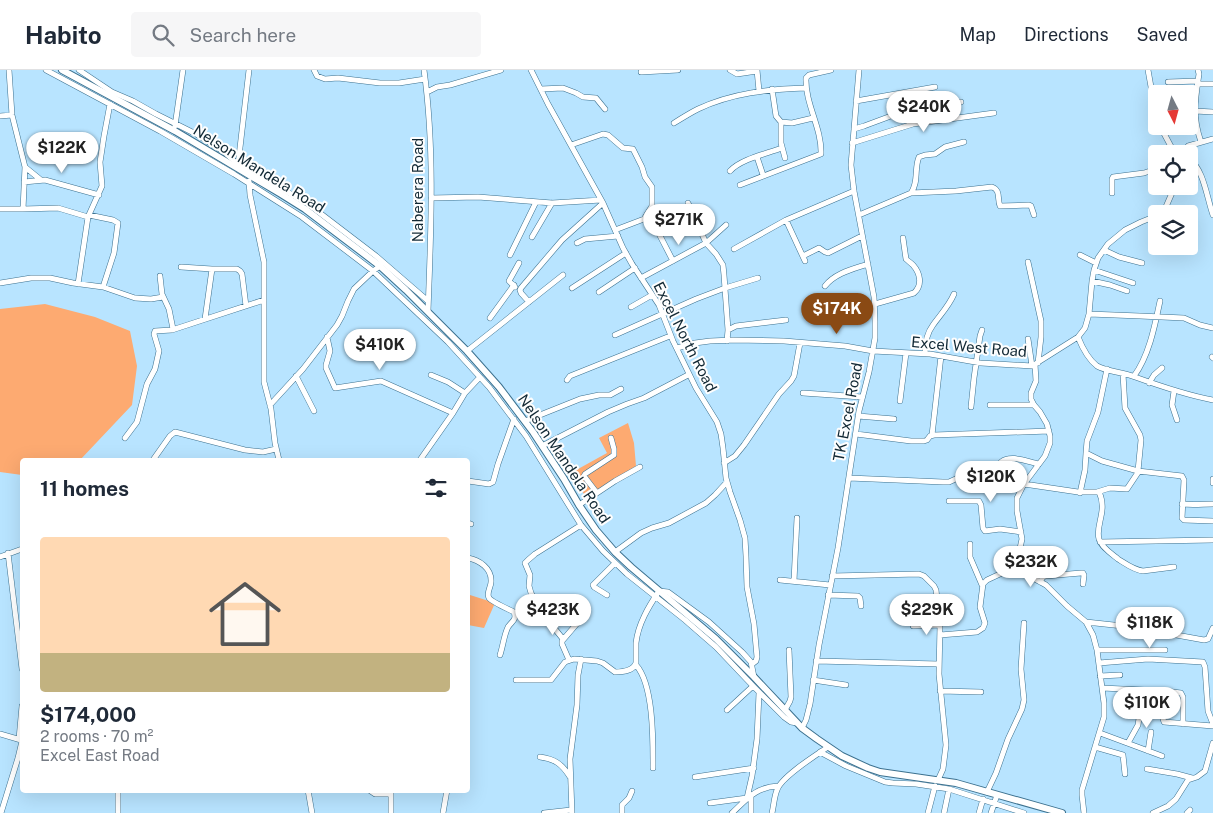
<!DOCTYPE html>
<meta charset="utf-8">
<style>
:root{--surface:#fff;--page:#f6f6f7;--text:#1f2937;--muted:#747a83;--line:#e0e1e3;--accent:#8a4a14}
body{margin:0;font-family:"Public Sans",sans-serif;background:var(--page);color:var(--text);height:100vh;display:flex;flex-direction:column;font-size:19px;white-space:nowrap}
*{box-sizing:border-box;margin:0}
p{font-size:16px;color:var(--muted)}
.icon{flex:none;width:28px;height:28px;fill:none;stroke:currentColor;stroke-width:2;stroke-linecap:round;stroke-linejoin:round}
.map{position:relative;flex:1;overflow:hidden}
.panel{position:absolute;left:20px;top:388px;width:450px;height:335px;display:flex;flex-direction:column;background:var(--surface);border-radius:5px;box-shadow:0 5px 20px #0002}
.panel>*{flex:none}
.needle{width:32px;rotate:174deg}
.controls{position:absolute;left:1148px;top:15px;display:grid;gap:10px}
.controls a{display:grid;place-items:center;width:50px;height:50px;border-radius:5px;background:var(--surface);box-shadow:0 5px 20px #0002;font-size:25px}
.price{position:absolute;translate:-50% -42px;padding:0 11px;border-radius:18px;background:#fff;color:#222;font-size:16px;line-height:32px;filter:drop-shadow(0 1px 2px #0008)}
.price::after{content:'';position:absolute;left:50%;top:30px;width:15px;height:11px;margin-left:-8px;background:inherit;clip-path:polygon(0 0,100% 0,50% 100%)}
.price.selected{background:var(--accent);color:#fff}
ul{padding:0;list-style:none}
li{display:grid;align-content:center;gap:10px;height:265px;padding:0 20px}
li+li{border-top:1px solid var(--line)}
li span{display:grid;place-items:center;height:155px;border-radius:5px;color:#555}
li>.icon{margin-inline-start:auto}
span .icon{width:90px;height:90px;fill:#fffc;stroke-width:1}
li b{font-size:21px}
h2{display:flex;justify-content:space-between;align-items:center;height:60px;padding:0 20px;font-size:21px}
header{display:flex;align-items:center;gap:30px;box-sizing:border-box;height:70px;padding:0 25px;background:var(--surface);border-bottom:1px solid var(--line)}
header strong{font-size:24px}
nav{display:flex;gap:28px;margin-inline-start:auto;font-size:18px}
.search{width:350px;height:45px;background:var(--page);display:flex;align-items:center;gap:12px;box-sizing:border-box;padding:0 18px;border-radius:5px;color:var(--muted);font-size:19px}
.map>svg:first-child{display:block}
.green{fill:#fdaa71}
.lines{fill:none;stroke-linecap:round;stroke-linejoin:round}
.minor-casing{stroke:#3c718f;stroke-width:6}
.major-casing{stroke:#3c718f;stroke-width:8}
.minor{stroke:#fff;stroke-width:5}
.major{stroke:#fff;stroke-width:6}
.labels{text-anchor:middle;stroke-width:4;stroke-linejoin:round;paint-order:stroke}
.street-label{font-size:15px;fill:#112834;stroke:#fefefe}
</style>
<header>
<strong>Habito</strong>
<div class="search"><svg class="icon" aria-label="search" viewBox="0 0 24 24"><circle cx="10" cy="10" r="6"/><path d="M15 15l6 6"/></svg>Search here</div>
<nav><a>Map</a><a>Directions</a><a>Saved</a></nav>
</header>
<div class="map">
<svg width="1213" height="743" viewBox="0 0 1213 743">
<rect width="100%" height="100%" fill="#b8e4ff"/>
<!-- green -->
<path class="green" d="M45,234l50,13 35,14 7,35 -5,39 -52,55h-58v15l-22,-3v-163z
M628,353l6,20 2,23 -49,32 -18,-24 38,-21 -8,-15z
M470,525l25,8 -11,25 -16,-3v-22z"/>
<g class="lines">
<!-- minor casing -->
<g class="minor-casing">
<path id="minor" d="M9,0l3,45 13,52 -2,42
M46,0l114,61 74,43 68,43 71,54 75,71 41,45 37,49 55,89 22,26 24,23 58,46 31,27 37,39 31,31 7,5 6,1
M79,0l33,22 21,9 23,13 40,20 28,18 18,16 23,11 43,25 68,52 52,45
M314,0l3,6 8,3 13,-1 42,5h19l26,-4
M424,0c11,80 7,161 4,241
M531,0l17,34 55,99 20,45 9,16 27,41 14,36 23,47 21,34 4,12 2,14 3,30 4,14 10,28 5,18 1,18 1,31 7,37 3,33 -1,4 -4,3
M730,0l7,4 20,-3
M757,0l2,21
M1148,0l8,45
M1198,0l1,4c-4,27 -7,42 2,68
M641,2l37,-2
M1168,12l30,-1
M1198,14h15
M541,19l22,-1 13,5 7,4 13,1 9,11
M772,19l4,27 5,6 11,1 21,-5
M427,22l10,-5 13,-2 51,-15
M856,31l79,-14
M1195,41l18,1
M0,46l12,-1
M781,52v21l4,15
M674,53c8,-5 16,-10 24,-14 34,-16 71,-20 108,-21
M175,56l8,-56
M1160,56l15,28
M854,59l10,-3 35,-13 18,-1 44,-10
M852,73l61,-19 81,-11
M571,75l32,-11 5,1 15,13 10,1 9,18 3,10 7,10v19l-8,13 -29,11
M1183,84l5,-8 25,-7
M757,87l6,18
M1189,89c15,10 18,40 24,56
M238,95l11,-95
M25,97l16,13
M730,101c11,-12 36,-17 52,-23
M249,111l1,14 14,67v120l7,27 4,34 4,17
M24,112l21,-2 54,15
M740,115l81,-31c1,-26 -16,-50 -15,-76l3,-3 22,-5
M911,123l45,-2 36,-4c9,3 5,12 8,19l29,-1 2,1 3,9
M1112,123v-14l1,-2 31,-4 12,-4
M431,128l47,-1 74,6 49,-3
M688,133l18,40 10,11 7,11 1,10 4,55 -1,11
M0,139h23l35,-1 30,9
M1160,144l5,-5 10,-23
M89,145l24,5 5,3 -4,30 -11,34
M859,145l52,-22c8,-11 3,-25 8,-36l6,-2 10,-1 10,-7 19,-5
M786,150l19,41
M656,158l17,33
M532,167l20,-34
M577,173l8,-4 33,-3
M734,179l52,-29 68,-29
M1104,180l15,7 23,6
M510,185l26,-53
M1080,185l16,8
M803,186l16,-8 6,4 3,1 34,-17
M1028,192l13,59v16l-3,26
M181,197l31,2h25l3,2 2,3 4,32
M1094,200l39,13
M160,206l2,18 7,15 4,20
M641,208l65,-35 20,-18
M1092,211l18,4 17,6
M0,213l31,-5h19l23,5 30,4 32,11 16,1 12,-2
M78,214l10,-67 14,-31 -2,-24 4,-26 6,-32
M825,216c10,-13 28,-17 43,-22
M515,217l-6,-6 10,-18
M572,218l54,-35
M599,222l36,-24
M529,232l-8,-9 -1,-3 1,-2 41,-48 41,-37
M875,234l39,-11c9,-8 6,-20 -1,-28 -2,-2 -5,-4 -7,-6l-3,-21
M631,237l21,-12
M1089,244l51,2 44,2 16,7 13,3
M490,248l24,-33
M205,249l7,-50
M728,260l8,-4 50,-6
M615,265l81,-36 29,-11 33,-10
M327,267l3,14 -4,14v3l9,20 46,-7 72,32
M1078,267c4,10 10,22 19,29 11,6 26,6 38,11 25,9 51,18 78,23
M1028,269l4,27
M677,278l18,-5 15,-2 23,-1 51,1 61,5 28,5 57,3 51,9 51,3 46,-29 7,-9 4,-14 3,-33 2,-11 4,-12 10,-14 17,-14 16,-8 15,-6
M467,281l96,-76
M925,283c0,-9 2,-20 8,-28 7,-10 16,-19 21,-31
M1212,287l1,1
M1035,294l1,17 -5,12v6l3,6 6,7 7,12 3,12v7l-5,13 -21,28 -7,14v13l5,28 -5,23 -1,6 4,5 13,5 13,7 21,21 19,16 7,13 4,15 7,53v14l-22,73v5l2,18
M1107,299l-9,43 -11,29 -1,12 16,8 36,10 44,5 2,4 -2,38 2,2 29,1
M1123,304l2,34 15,27 1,5 -3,31
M431,305l17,7 17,11
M296,306l18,35
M1134,306c15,-20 21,-51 26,-75
M567,310l3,-4 100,-40
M1149,313l5,-8 8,-7
M1174,321l-2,14 5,15
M803,323l59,4
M900,331l6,-48
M270,335l33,-36 34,-44 5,-9 6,-15 6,-12 19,-18 7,-5
M990,335h44
M971,337l3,-29 6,-42 2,-6
M858,346l36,3
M525,351l55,-22 19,-4h11l11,-6
M856,364l55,7h13l3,-1 3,-4 4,-1 115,-4
M932,365l9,-79
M125,368l12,-16 10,-38 8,-15 4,-18 -5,-17 1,-3 17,-1 92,-30
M542,376l66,-34 19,-8 17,-6 44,-23
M153,390l17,-24 5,-4 70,18 18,2 13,-3
M420,390l33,-47 12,-20 15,-16
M724,393l11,-7 9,-11 35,-51 12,-13 3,-5 6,-33
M849,408l94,4h6l11,-5 22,2
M999,410l2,-18c10,-8 27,0 38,2
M468,411l21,3 4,-2 5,-18 16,-45
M1213,413v-4
M1024,414l54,8h21c9,19 -4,33 0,47 2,8 13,15 19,20 8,5 16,11 25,12l31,-4
M1097,422l13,-4 17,1 12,-18
M597,423l-13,-17 1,-2 29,-19v-6l-3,-11
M1080,423l5,-23 1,-17
M949,431h30l2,4 2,23 2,3 15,-2 21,3
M1182,434c11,1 21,0 31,0
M579,435l36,-24 25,-14
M468,453l3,1
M1100,472l113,-2
M970,474v13l12,28
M615,482l26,-19 11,-5 17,-5 37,-20 9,-8 12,-13
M8,483l14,116
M0,487l22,-8
M468,488c11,2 24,10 23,24 0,5 -5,11 -2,16 3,4 19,11 25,14 3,8 -2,9 -6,15 -4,8 -5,19 -8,28
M832,506l87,-2 5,2 10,10 2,4 4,35 -1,49 7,71 -3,24 -5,11
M780,510l50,5
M794,511l3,-63
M1040,512l3,-5 3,-1 35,-3h2l1,2 -1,9
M607,525l-13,-8 -1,-2 22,-22
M828,525l30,1 2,2 1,8
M902,533l35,-1
M1086,552l46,5 72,13 4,-1 5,-11
M913,556l27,-1
M940,565l37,-3 6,-4 2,-5 -5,-16 3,-23 4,-4 15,-7 9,-2 7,1
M563,569l-17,-21 -15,-25 -2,-7 1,-11 -5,-12 3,-3 7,-6 46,-29
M1097,580h68
M569,590l-7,-16v-3l18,-21
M816,591l123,3
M1099,593l49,-4 55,3 2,5 3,44 5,13
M636,595c18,20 17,77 17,103
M1100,606l20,-1
M516,610h35l14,-18 9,-3 23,2 6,2 12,9c9,0 18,-1 21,-9 0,-7 0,-14 0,-20 2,-19 13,-37 23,-52l9,1 41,30 33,30 9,10 3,15
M813,610l33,5
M1102,618l63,3 16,2 2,4v27
M940,621l41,1
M1165,621l-2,28 1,3 49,4
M727,640l26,-24
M785,640l5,-9 1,-4 -2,-47
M802,658l4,-8 4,-16 9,-59 19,-97 21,-137 10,-39 6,-34v-17l-1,-24 -20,-106 -3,-26 8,-95
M1100,663l62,23
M0,664l21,6
M19,669l3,-33
M1128,673l10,-18 3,-20
M1095,677l28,8 2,19
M1148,681l3,-19
M820,682l26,14 39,16 8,1 23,1 33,5 75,24
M540,687c15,2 22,7 30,20
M1147,699l30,5 15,4
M695,707l59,-9
M118,720v23
M308,720l4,23
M369,720l6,4h16
M391,720v23
M987,722l9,-19 12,-34 14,-30 2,-9 -3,-31 3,-46
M710,733l37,-5 5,-22 5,-37 2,-46
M1,743l17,-55 4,-17
M443,743l4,-23
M544,743l27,-3
M572,743l-2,-54 7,-54 1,-30 3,-16
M622,743v-8l7,-7 3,-7
M732,743c15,-14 24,-26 46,-27
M751,743v-18
M772,743c2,-8 2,-16 5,-23 4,-13 39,-35 51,-43
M928,743l7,-27
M944,743l5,-24
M979,743l4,-14
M991,743l6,-18
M1153,743l15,-7 8,-7 12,-19 9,-3 8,-6 8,-28
M1187,743l3,-3"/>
</g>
<!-- major casing -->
<g class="major-casing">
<path id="major" d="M62,0l113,61 106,63 24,15 75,57 26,24 61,61 32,36 34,45 31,47 15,26 17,25 19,22 16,15 85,72 38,38 33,35 15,16 15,11 25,17 26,12 12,4 76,11 106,30"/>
</g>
<!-- minor -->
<use href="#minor" class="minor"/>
<!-- major -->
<use href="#major" class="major"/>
</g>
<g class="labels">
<!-- street labels -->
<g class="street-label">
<text transform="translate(259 99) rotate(32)" y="5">Nelson Mandela Road</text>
<text transform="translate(418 120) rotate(-90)" y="5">Naberera Road</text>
<text transform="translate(685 267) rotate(63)" y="5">Excel North Road</text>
<text transform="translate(969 277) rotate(5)" y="5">Excel West Road</text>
<text transform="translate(848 342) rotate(-79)" y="5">TK Excel Road</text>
<text transform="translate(564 389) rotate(56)" y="5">Nelson Mandela Road</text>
</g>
</g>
</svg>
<div class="controls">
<a><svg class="needle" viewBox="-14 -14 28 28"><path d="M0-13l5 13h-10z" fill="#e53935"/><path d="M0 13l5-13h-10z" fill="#747a83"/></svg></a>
<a><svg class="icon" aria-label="locate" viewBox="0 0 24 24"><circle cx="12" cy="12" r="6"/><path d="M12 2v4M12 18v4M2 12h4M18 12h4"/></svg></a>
<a><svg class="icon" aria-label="layers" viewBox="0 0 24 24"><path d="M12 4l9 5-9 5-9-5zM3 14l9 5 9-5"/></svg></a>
</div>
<b class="price" style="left:924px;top:63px">$240K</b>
<b class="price" style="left:62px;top:104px">$122K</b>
<b class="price" style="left:679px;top:176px">$271K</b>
<b class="price selected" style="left:837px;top:265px">$174K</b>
<b class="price" style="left:380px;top:301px">$410K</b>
<b class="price" style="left:991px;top:433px">$120K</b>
<b class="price" style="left:1031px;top:518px">$232K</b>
<b class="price" style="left:553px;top:566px">$423K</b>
<b class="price" style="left:927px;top:566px">$229K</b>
<b class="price" style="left:1150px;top:579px">$118K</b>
<b class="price" style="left:1147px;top:659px">$110K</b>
<section class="panel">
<h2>11 homes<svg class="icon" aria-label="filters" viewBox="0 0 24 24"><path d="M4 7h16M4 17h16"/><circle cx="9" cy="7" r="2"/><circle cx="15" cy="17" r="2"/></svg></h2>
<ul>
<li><span style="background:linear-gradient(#ffd9b3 75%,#c2b280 0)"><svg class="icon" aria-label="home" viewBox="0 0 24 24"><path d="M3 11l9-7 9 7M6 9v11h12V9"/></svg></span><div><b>$174,000</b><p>2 rooms · 70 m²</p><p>Excel East Road</p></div></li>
</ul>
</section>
</div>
